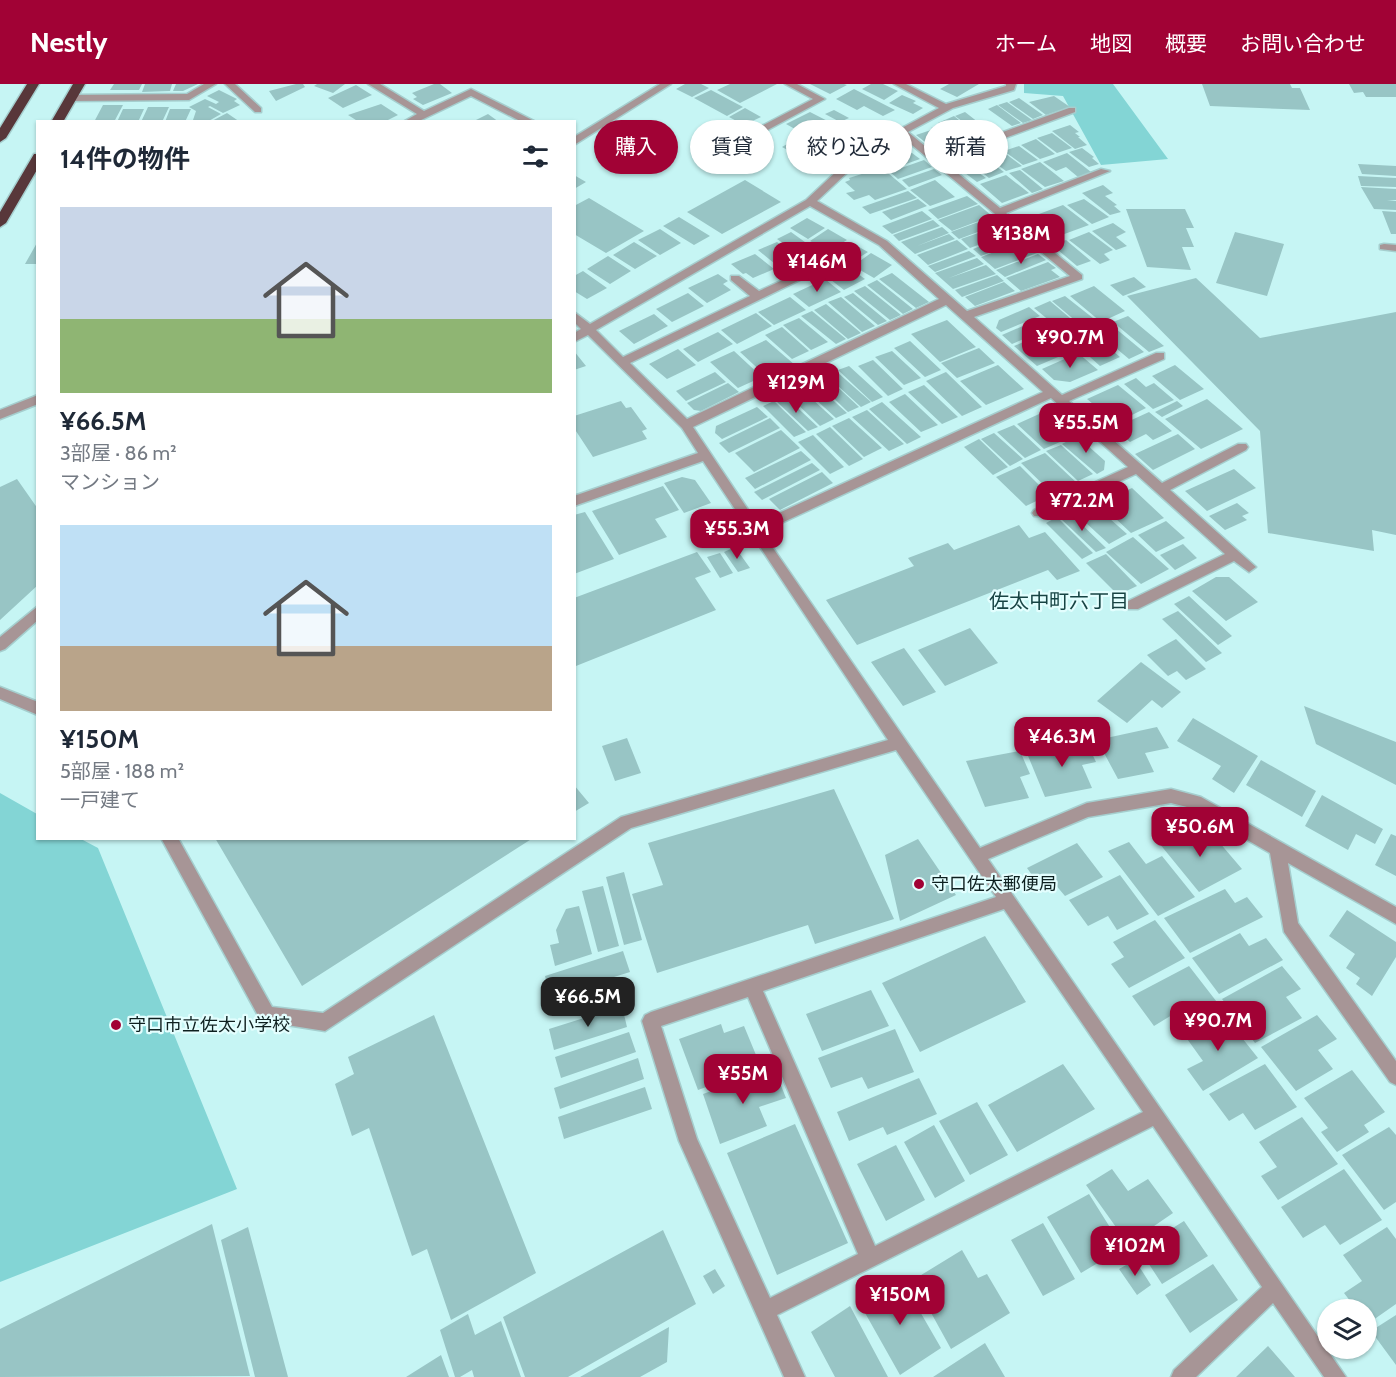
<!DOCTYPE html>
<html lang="ja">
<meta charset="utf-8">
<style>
:root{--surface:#fff;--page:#f2f2f3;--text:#1f2937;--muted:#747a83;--accent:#a10235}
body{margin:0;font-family:Cabin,"Noto Sans JP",sans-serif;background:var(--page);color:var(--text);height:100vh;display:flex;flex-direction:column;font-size:22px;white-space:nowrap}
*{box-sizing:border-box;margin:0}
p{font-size:20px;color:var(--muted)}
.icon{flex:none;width:33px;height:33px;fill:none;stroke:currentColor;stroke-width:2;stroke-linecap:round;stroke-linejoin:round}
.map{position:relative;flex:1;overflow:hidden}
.panel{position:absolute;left:36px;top:36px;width:540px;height:720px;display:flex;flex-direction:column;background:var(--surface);border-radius:0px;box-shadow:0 2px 4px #0004}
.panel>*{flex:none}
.top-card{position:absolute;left:594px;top:36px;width:570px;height:54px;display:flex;gap:12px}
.buttons{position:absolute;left:1317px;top:1215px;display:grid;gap:12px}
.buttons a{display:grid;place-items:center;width:60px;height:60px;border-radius:50%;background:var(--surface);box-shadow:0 2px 4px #0004;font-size:30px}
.price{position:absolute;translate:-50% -51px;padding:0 14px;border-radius:12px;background:var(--accent);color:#fff;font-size:20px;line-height:39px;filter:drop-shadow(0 2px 3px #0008)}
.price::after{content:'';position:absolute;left:50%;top:36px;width:18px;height:14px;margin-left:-9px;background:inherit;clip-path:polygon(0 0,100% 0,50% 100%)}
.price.on{background:#222;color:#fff}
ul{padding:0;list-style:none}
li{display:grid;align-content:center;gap:12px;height:318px;padding:0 24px}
li span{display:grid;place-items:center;height:186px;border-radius:0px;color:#555}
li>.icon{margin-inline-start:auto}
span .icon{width:108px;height:108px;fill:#fffc;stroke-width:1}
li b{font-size:26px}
h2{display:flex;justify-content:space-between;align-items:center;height:72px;padding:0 24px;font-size:26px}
.pill{padding:0 21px;border-radius:27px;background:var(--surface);box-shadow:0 2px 4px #0004;font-size:21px;line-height:54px}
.pill.on{background:var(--accent);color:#fff}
header{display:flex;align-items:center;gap:36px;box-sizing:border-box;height:84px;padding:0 30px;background:var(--accent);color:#fff}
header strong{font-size:28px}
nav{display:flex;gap:33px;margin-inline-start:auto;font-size:21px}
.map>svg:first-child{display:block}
.green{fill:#83d5d5}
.building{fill:#98c5c5}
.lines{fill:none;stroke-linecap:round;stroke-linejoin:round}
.minor-casing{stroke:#a5cece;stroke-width:3}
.highway-casing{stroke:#a5cece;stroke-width:3}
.minor{fill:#a79596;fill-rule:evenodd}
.highway{fill:#58373a;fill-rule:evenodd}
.poi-dot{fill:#a10235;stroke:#e3fefe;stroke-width:2}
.labels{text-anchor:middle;stroke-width:4.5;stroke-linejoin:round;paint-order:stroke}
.poi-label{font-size:18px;fill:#0d1f1f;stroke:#e3fefe;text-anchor:start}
.neighbourhood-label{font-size:20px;fill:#174343;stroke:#e3fefe}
</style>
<header>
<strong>Nestly</strong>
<nav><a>ホーム</a><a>地図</a><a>概要</a><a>お問い合わせ</a></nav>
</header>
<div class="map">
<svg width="1396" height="1293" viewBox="0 0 1396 1293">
<rect width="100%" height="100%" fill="#c6f5f4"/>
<!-- green -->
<path class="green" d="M1024,0h89l55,75 -67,6 -38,-69 -39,-3z
M0,709l37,21 1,24 43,1 17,9 139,341 -237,93z"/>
<!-- building -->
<path class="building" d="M114,0h28l-3,6h-29z
M145,0h27l-2,7 -28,1z
M176,0h22l-15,7h-10z
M296,0h7l2,3 -29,14 -7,-10z
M317,0h28l-12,9 -19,-7z
M434,0h6l12,9 -29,12 -10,-6 4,-2 -5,-4z
M685,0h16l8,4 -17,9 -16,-8z
M730,0h47l-37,19 -23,-13z
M810,0h34l3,1 -17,9z
M871,0h12l15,7 -14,9 -22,-11z
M949,0h30l-22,13 -17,-8z
M1202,0h88l2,4h8l10,22 -100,-4z
M1349,0h47v13h-30l-3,-5 -9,1z
M356,1l16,10 -29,13 -15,-10z
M854,5l41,21 -12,6 -19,-10 -7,4 -21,-11z
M219,6l18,9 -3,2 6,4 -17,8 -13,-7 -2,1 13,7 -14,8 -14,-2 3,-9 -7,-4 16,-8 11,5 3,-2 -12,-6z
M711,6l32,17 -16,9 -33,-18z
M902,11l14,6 -3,2 10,5 -10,6 -24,-11z
M1054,12l16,11 -24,8 -17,-13z
M1019,14l24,17 -10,4 -24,-17z
M1007,18l25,18 -9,3 -25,-18z
M381,20l17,11 -14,7h-25l-11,-7z
M103,21h20l-9,17h-20z
M997,21l24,18 -9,3 -24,-17z
M148,23h21l-7,15h-21z
M745,24l16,9 -17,8 -15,-8z
M123,25h21l-6,13h-21z
M170,25h21l-6,13h-20z
M834,26l15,8 -9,4 -15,-8z
M810,28l41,21 -24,14 -41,-23z
M965,28l27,21 -10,3 -27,-20z
M227,29l13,9h-30z
M488,30l11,8h-27z
M954,32l26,21 -26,9 -23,-18 8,-3 6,5 -7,-7z
M1070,41l9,7 -4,1 5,4h-2l9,8 -12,4 -23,-18z
M931,46l22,16 -19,3 -18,-14z
M1052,49l20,15 -15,5 -20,-15z
M801,52l33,18 -18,11 -34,-18z
M1036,55l19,15 -15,5 -19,-14z
M1019,62l19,14 -15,5 -19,-14z
M1082,64l12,9 -2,1 7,6 -10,3 -20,-15z
M1002,67l20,15 -16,5 -19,-14z
M912,69l8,6 -31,11 -8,-7z
M1067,69l24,19 -13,5 -12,-10 -10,4 -13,-9z
M985,74l19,14 -15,6 -19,-15z
M924,76l8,7 -34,12 -8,-7z
M963,77l23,17 -9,4 -24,-18z
M1040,78l24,19 -19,6 -24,-18z
M876,79l31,26 -32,11 -6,-5 -15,5 -8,-7 9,-2 -10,-9 5,-2 -1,-2 19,-6 -6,-5z
M1358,80l38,2v10l-34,-2z
M934,85l8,6 -33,12 -7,-7z
M1020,86l23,19 -11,4 -23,-20z
M574,91l12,7 -12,7z
M1006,91l23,18 -27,10 -22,-19z
M1358,92l38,2v9l-35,-1z
M745,96l36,22 -59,32 -35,-22z
M935,96l20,17 -25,9 -20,-16z
M1103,101l10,8 -8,3 12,9 -3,1 7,6 -11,3 -28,-22z
M1361,103l35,2v11h-9l9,1v9l-22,-1z
M908,107l9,7 -47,16 -8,-7z
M967,112l11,8 -40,15 -10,-9z
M589,114l55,33 -38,22 -32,-19v-28z
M918,115l9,7 -36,14 -9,-8z
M1084,115l25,18 -17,7 -25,-19z
M979,121l13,11 -40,15 -14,-11z
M1063,121l26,20 -41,15 -25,-20z
M1126,125h59l9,19h-8l8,19h-12l9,23 -44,-3z
M922,127l10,8 -40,15 -10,-8z
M1382,127l14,1v22h-5z
M995,132l7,7 -43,16 -8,-7z
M679,133l31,19 -16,9 -31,-19z
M807,134l18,10 -17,11 -18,-11z
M933,136l7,6 -41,15 -6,-6z
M1113,139l13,9 -10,5 11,9 -11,4 -24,-19z
M1004,140l9,8 -43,16 -9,-9z
M942,143l7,6 -32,13 32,-12 6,5 -40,15 -14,-12z
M660,145l21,14 -21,12 -22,-15z
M828,145l19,11 -18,11 -19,-10z
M791,148l32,23 -14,7 -32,-23z
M1089,148l24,18 -9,4 6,6 -10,4 -31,-24z
M1235,148l49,12 -17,52 -51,-13z
M1014,149l8,7 -41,16 -8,-7z
M957,156l11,9 -40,16 -11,-10z
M1066,156l25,21 -14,5 -25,-21z
M38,157v23h-13z
M1023,157l14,12 -42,16 -14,-12z
M634,158l23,14 -22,13 -22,-14z
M777,158l22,17 -19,9 -22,-18z
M850,158l18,10 -19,12 -18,-10z
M969,167l7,5 -41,16 -7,-6z
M871,169l21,12 -18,13 -21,-12z
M755,170l19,15 -21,9 -7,-5 -3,1 -12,-10z
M1038,170l8,6 -41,17 -9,-7z
M608,172l23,15 -21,13 -23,-15z
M977,174l7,6 -35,14 37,-13 10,9 -43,15 -18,-16z
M1048,178l8,6 -5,2 9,7 -39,14 -15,-13z
M843,179l22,16 -21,11 -22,-17z
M583,187l24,17 -20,11 -13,-8v-15z
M892,189l37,29 -13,6 -37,-29z
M718,190l10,7 -5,3 8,6 -24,13 -19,-15z
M997,191l7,6 -42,16 -7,-7z
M1134,193l12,10 -23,9 -13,-11z
M1196,194l64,60 136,-26v223l-24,-5 2,21 -106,-18 -8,-102 -133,-135z
M825,195l16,13 -32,15 -16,-13z
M877,196l36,29 -10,5 -36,-29z
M1004,198l11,9 -40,15 -10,-9z
M865,202l36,29 -11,5 -36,-29z
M1094,202l31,25 -24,11 -31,-26z
M688,209l16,13 -32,16 -16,-13z
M853,209l34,28 -9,4 -34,-28z
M1065,212l33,26 -14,6 -32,-27z
M790,213l16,13 -32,15 -16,-13z
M841,213l34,29 -13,6 -34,-30z
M1050,217l33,28 -16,6 -33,-27z
M826,220l35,29 -13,6 -34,-29z
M1029,223l11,9 -39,16 -5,-4 3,-8z
M812,227l34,28 -10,5 -35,-28z
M756,229l16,13 -35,18 -16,-14z
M654,230l14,12 -34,18 -15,-13z
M1128,232l36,30 -15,6 -36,-30z
M799,234l29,24 -17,8 -28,-25z
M1041,234l11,9 -40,17 -10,-9z
M947,236l29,27 -36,15 -29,-28z
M1109,239l35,29 -15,7 -36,-30z
M782,243l27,24 -17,8 -27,-24z
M1053,245l24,20 -40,17 -23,-20z
M718,248l15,12 -35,18 -15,-13z
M1091,248l29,25 -20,9 -29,-26z
M766,256l29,25 -27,13 -28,-26z
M910,257l31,29 -16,7 -31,-29z
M979,264l16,15 -38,15 -16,-15z
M678,265l18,16 -29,14 -18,-15z
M574,267l12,15 -12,4z
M734,267l28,26 -24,11 -28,-26z
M892,267l29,27 -17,7 -29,-28z
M1078,269l20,17 -28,12 -16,-2 -12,-11z
M873,276l30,29 -15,7 -30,-30z
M998,281l26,24 -38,16 -26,-24z
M1175,281l29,24 -24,11 -28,-24z
M849,282l34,31 -11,5 -34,-32z
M715,288l11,10 -40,19 -10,-10z
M837,288l34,30 -10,5 -34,-31z
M946,288l36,35 -20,9 -36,-35z
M826,292l33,31 -11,5 -32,-31z
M1136,294l10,9 8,-4 20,17 -21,9 -29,-25z
M813,298l34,31 -11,5 -34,-31z
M728,299l11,9 -38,19 -7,-1 -7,-7z
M924,301l34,32 -16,7 -34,-32z
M1118,301l28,23 -18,9 -11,-9 -12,6 -18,-15z
M800,304l34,31 -14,7 -33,-32z
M905,310l33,31 -17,7 -32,-30z
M785,312l33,31 -10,4 -33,-31z
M1207,315l36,30 -42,20 -36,-30z
M621,317l5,7 5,-1 16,22 -5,2 5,8 -54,18 -19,-29v-12z
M774,317l32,31 -12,5 -31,-31z
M1177,317l6,5 -21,11 -7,-5z
M882,318l39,35 -14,7 -38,-35z
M757,323l11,10 -46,22 -7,-6 1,-7z
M867,326l37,34 -15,7 -37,-34z
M1048,326l28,25 -32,14 -27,-25z
M1149,328l23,19 -19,9 -7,-6 -16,8 -16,-14z
M770,334l10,10 -51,25 -10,-10z
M849,334l33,30 -18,9 -32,-31z
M1014,341l27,25 -16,8 -28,-26z
M830,343l33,32 -14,7 -33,-32z
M781,346l19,18 -46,24 -19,-19z
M994,349l29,26 -13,7 -29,-27z
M1178,350l17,15 -42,21 -18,-16z
M813,351l31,32 -14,7 -32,-32z
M1077,352l28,25 -1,9 -7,4 -35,-30z
M979,355l29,28 -15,8 -29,-28z
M1061,361l32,29 -15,7 -32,-30z
M801,367l10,9 -56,29 -10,-11z
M1045,369l32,30 -24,11 -32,-31z
M812,379l8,7 -58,30 -8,-8z
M1020,382l29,29 -23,11 -30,-29z
M1234,385l22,19 -49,23 -22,-20z
M822,388l11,11 -53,27 -11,-11z
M682,393l13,3 16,23 -27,10 -20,-30z
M17,395l21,30v76l-38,35v-133z
M663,402l16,24 -24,9 12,18 -48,18 -27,-44z
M1132,404l32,30 -33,15 -32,-30z
M1091,418l36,32 -18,10 -36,-33z
M1237,419l12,10 -7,3 5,4 -22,10 -16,-14z
M585,428l29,47 -40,15v-59z
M1069,428l37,36 -10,4 -37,-35z
M1057,433l36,36 -11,6 -36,-36z
M1166,437l19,17 -29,14 -18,-17z
M1019,441l10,13 16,-6 35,39 -23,9 -9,-10 -191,75 -31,-45 88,-34 -6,-8 40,-15 6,7z
M1133,453l36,32 -28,15 -35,-32z
M1183,460l14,14 -22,12 -15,-15z
M735,463l15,21 -12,4 -14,-20z
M697,468l14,20 -16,6 21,32 -140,56 -2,-68z
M720,469l13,20 -13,5 -13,-21z
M1106,470l31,32 -19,9 -32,-32z
M1216,493h13l29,25 -32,19 -34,-30z
M1189,512l43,40 -14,9 -44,-41z
M1178,527l44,42 -16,9 -44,-43z
M970,544l28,35 -53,23 -27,-36z
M1176,555l30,30 -20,11 -9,-9 -9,5 -21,-21z
M904,564l32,44 -33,14 -32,-44z
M1141,578l40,30 -19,16 -10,-8 -25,23 -30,-22z
M1304,622l92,36v43l-80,-41z
M1193,634l65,38 -24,37 -22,-14 9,-13 -44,-25z
M1157,643l12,21 -24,5 9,19 -36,7 -21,-39z
M627,654l14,35 -26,8 -13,-35z
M1086,657l10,21 -14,3 10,23 -47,9 -19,-46z
M1020,667l10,23 -10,3 9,21 -44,9 -19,-46z
M1261,676l55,31 -14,26 -56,-32z
M574,701l15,18 -15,9z
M834,705l60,130 -79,25 -7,-19 -151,48 -25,-79 31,-9 -15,-42z
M1322,711l61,34 -8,15 -19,-10 -8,16 -43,-24z
M1194,741l11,13 8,-3 29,34 -43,23 -40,-49z
M1391,750l5,2v40l-21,-11z
M215,754h318l-231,148z
M918,755l38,56 -56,26 -15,-66z
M1129,758l17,22 16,-8 33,41 -37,19 -50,-65z
M1077,759l26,34 -38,19 -11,-13 -12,6 -15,-21z
M624,788l18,68 -18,5 -18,-68z
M1120,791l29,39 -32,16 -9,-14 -20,10 -19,-26z
M603,802l16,60 -21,6 -16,-61z
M1225,805l10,14 12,-6 16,20 -73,36 -26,-35z
M579,822l13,48 -37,12 -5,-21 9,-2 -3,-13 10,-21z
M1347,826l49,32v15l-24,39 -16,-12 4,-6 -14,-10 9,-14 -26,-18z
M1155,836l30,38 -56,30 -18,-24 13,-7 -11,-15z
M1240,849l9,13 17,-8 17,22 -64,34 -27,-36z
M985,852l41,66 -106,50 -38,-69z
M623,867l7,21 -80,25 -5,-21z
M1189,882l31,40 -39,21 -9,-12 -18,11 -22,-30z
M1282,882l19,23 -15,8 16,21 -47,25 -33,-44z
M871,906l18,36 -67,25 -16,-37z
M622,922l5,21 -73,23 -5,-21z
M1223,930l35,44 -55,33 -16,-22 16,-8 -18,-25z
M434,931l102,258 -85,47 -24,-71 -15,7 -43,-128 -17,8 -17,-52 19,-10 -6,-17z
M1317,931l20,24 -19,11 15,19 -37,22 -35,-44z
M721,940l3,9 20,-7 17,41 -63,23 -19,-51z
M895,945l19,43 -46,17 -6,-12 -31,11 -13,-30z
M629,948l7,20 -75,26 -6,-21z
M638,974l6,21 -84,30 -6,-21z
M1063,980l32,45 -78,43 -29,-47z
M1265,980l32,43 -42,23 -12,-17 -14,8 -20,-27z
M774,984l12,30 -27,9 8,19 -47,18 -17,-50z
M1352,986l33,42 -21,13 5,7 -32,20 -16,-20 7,-4 -24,-30z
M919,994l18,36 -50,21 -4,-8 -34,14 -12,-29z
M645,1003l7,22 -88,30 -6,-22z
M977,1018l31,53 -38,20 -31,-54z
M1302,1033l36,47 -60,36 -17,-24 16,-9 -18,-25z
M795,1040l53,119 -71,32 -50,-122z
M934,1041l31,56 -30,17 -31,-56z
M1389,1043l7,8v67l-12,8 -42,-55z
M896,1061l29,55 -39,21 -29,-57z
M1112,1085l16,22 20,-12 25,34 -45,31 -42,-59z
M1344,1085l38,51 -42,25 -15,-20 -22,13 -22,-31z
M1089,1110l34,54 -42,25 -34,-56z
M1184,1137l24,35 -46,28 -23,-35z
M1043,1139l32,56 -32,17 -32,-56z
M212,1140l38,152 -250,1v-48z
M248,1143l40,150h-33l-34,-137z
M1387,1143l9,12v65l-30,21v-15h-9l-13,-17 18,-12 -19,-26z
M663,1146l33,74 -128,73h-43l-22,-60z
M962,1166l16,28 9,-4 23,39 -59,36 -38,-69z
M1135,1176l16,25 -14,10 -18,-26z
M1213,1180l25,36 -48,33 -25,-38z
M715,1185l10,17 -12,8 -10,-18z
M900,1193l41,71 -41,27 -40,-71z
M850,1222l38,71h-53l-24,-45z
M468,1230l7,21 26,-14 20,56h-47l-2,-7 -12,7h-5l-15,-47z
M1396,1231v50l-25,-34z
M669,1243l-2,35 -27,15h-60z
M985,1259l20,34h-72z
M1268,1262l27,31h-59z
M441,1271l8,22h-43z"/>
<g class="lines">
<!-- minor casing -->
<g class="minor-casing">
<path id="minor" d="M204,0h12l-27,16 -118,1 -5,-3 5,-3 116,-1z
M225,0h10l26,24v4h-6z
M368,0h12l44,27 47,-22 65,33h-14l-51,-26 -54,26h-14l14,-8z
M660,0h11l-97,61v-8z
M785,0h12l28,15 -63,34h-6v-4l57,-30z
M894,0h12l40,20 60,-18v-2h10l-2,6 -61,18 -45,24 29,24 132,-48h6v4l-132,49 57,47 101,-39 9,2 -104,42 76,62v4l-108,38 88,78 94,-42h8v6l-95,42 93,82 76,-39h8l2,3 -2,3 -76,40 86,77 -7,5 -15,-11 -96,48h-10l-2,-4 2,-4 97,-47 -89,-80 -92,42h-10l-2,-3 2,-3 94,-43 -77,-69 -289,134 218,316 107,-45 84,-14 30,8 195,110v17l-108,-61 10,60 98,138v24l-6,-3 -106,-150 -14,-79 -79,-45 -20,-5 -83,14 -100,42 358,518h-22l-51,-74 -77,74h-25l3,-7 88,-83 -109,-161 -376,189 28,62h-21l-105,-236 -37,-120 3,-6 6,-3 345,-115 -100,-147 -265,78 -306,203 -64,-10 -100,-183h17l94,169 51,6 298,-196 267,-77 -185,-279 -129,45v-10l124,-43 -16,-25 -94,-93 -14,7v-9l7,-4 -7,-7v-10l16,12 216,-124 51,-48 82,-44zM901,52l169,140 -103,35 -80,-70 -70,-40 48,-45zM810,122l69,39 60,54 -252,120 -57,-56 176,-86v-4h-8l-39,18 -20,-15h-8v4l19,16 -127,61 -27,-27zM946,221l97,87 -286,131 -64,-96zM1004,825l139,203 -268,134 -112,-255zM748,913l110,257 -88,44 -73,-159 -36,-113z
M1384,160l12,1v6l-16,-2v-4z
M38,311v9l-38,15v-9z
M38,522v14l-33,29 -5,2v-14z
M0,603l38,15v13l-38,-16z"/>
</g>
<!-- highway casing -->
<g class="highway-casing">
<path id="highway" d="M27,0h12l-33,54 -6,4v-14z
M73,0h12l-22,38h-12z
M34,70h4v14l-32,55 -6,4v-15z"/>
</g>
<!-- minor -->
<use href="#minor" class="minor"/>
<!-- highway -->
<use href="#highway" class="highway"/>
</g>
<!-- markers -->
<g class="poi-dot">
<circle cx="919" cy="800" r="6"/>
<circle cx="116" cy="941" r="6"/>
</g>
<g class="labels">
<!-- poi labels -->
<g class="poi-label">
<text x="931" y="806">守口佐太郵便局</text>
<text x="128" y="947">守口市立佐太小学校</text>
</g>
<!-- neighbourhood labels -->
<g class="neighbourhood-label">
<text x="1059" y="524">佐太中町六丁目</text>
</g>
</g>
</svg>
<div class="buttons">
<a><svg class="icon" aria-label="layers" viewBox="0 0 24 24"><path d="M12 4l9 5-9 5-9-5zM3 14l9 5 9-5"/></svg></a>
</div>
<b class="price" style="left:1021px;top:181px">¥138M</b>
<b class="price" style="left:817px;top:209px">¥146M</b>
<b class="price" style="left:1070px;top:285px">¥90.7M</b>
<b class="price" style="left:796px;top:330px">¥129M</b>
<b class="price" style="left:1086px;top:370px">¥55.5M</b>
<b class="price" style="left:1082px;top:448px">¥72.2M</b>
<b class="price" style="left:737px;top:476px">¥55.3M</b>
<b class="price" style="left:1062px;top:684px">¥46.3M</b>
<b class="price" style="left:1200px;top:774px">¥50.6M</b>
<b class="price on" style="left:588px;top:944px">¥66.5M</b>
<b class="price" style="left:1218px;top:968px">¥90.7M</b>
<b class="price" style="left:743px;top:1021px">¥55M</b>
<b class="price" style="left:1135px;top:1193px">¥102M</b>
<b class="price" style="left:900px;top:1242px">¥150M</b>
<div class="top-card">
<a class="pill on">購入</a>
<a class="pill">賃貸</a>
<a class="pill">絞り込み</a>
<a class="pill">新着</a>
</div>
<section class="panel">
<h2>14件の物件<svg class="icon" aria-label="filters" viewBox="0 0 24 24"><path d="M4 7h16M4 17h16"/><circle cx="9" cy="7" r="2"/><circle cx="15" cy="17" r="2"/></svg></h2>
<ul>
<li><span style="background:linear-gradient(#c9d6e8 60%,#8fb573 0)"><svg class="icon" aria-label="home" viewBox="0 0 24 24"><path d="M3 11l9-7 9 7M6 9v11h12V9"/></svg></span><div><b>¥66.5M</b><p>3部屋 · 86 m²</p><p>マンション</p></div></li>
<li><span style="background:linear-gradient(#bfe0f5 65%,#b9a48a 0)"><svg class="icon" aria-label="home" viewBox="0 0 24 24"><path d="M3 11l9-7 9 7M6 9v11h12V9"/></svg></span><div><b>¥150M</b><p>5部屋 · 188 m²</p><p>一戸建て</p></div></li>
</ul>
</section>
</div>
